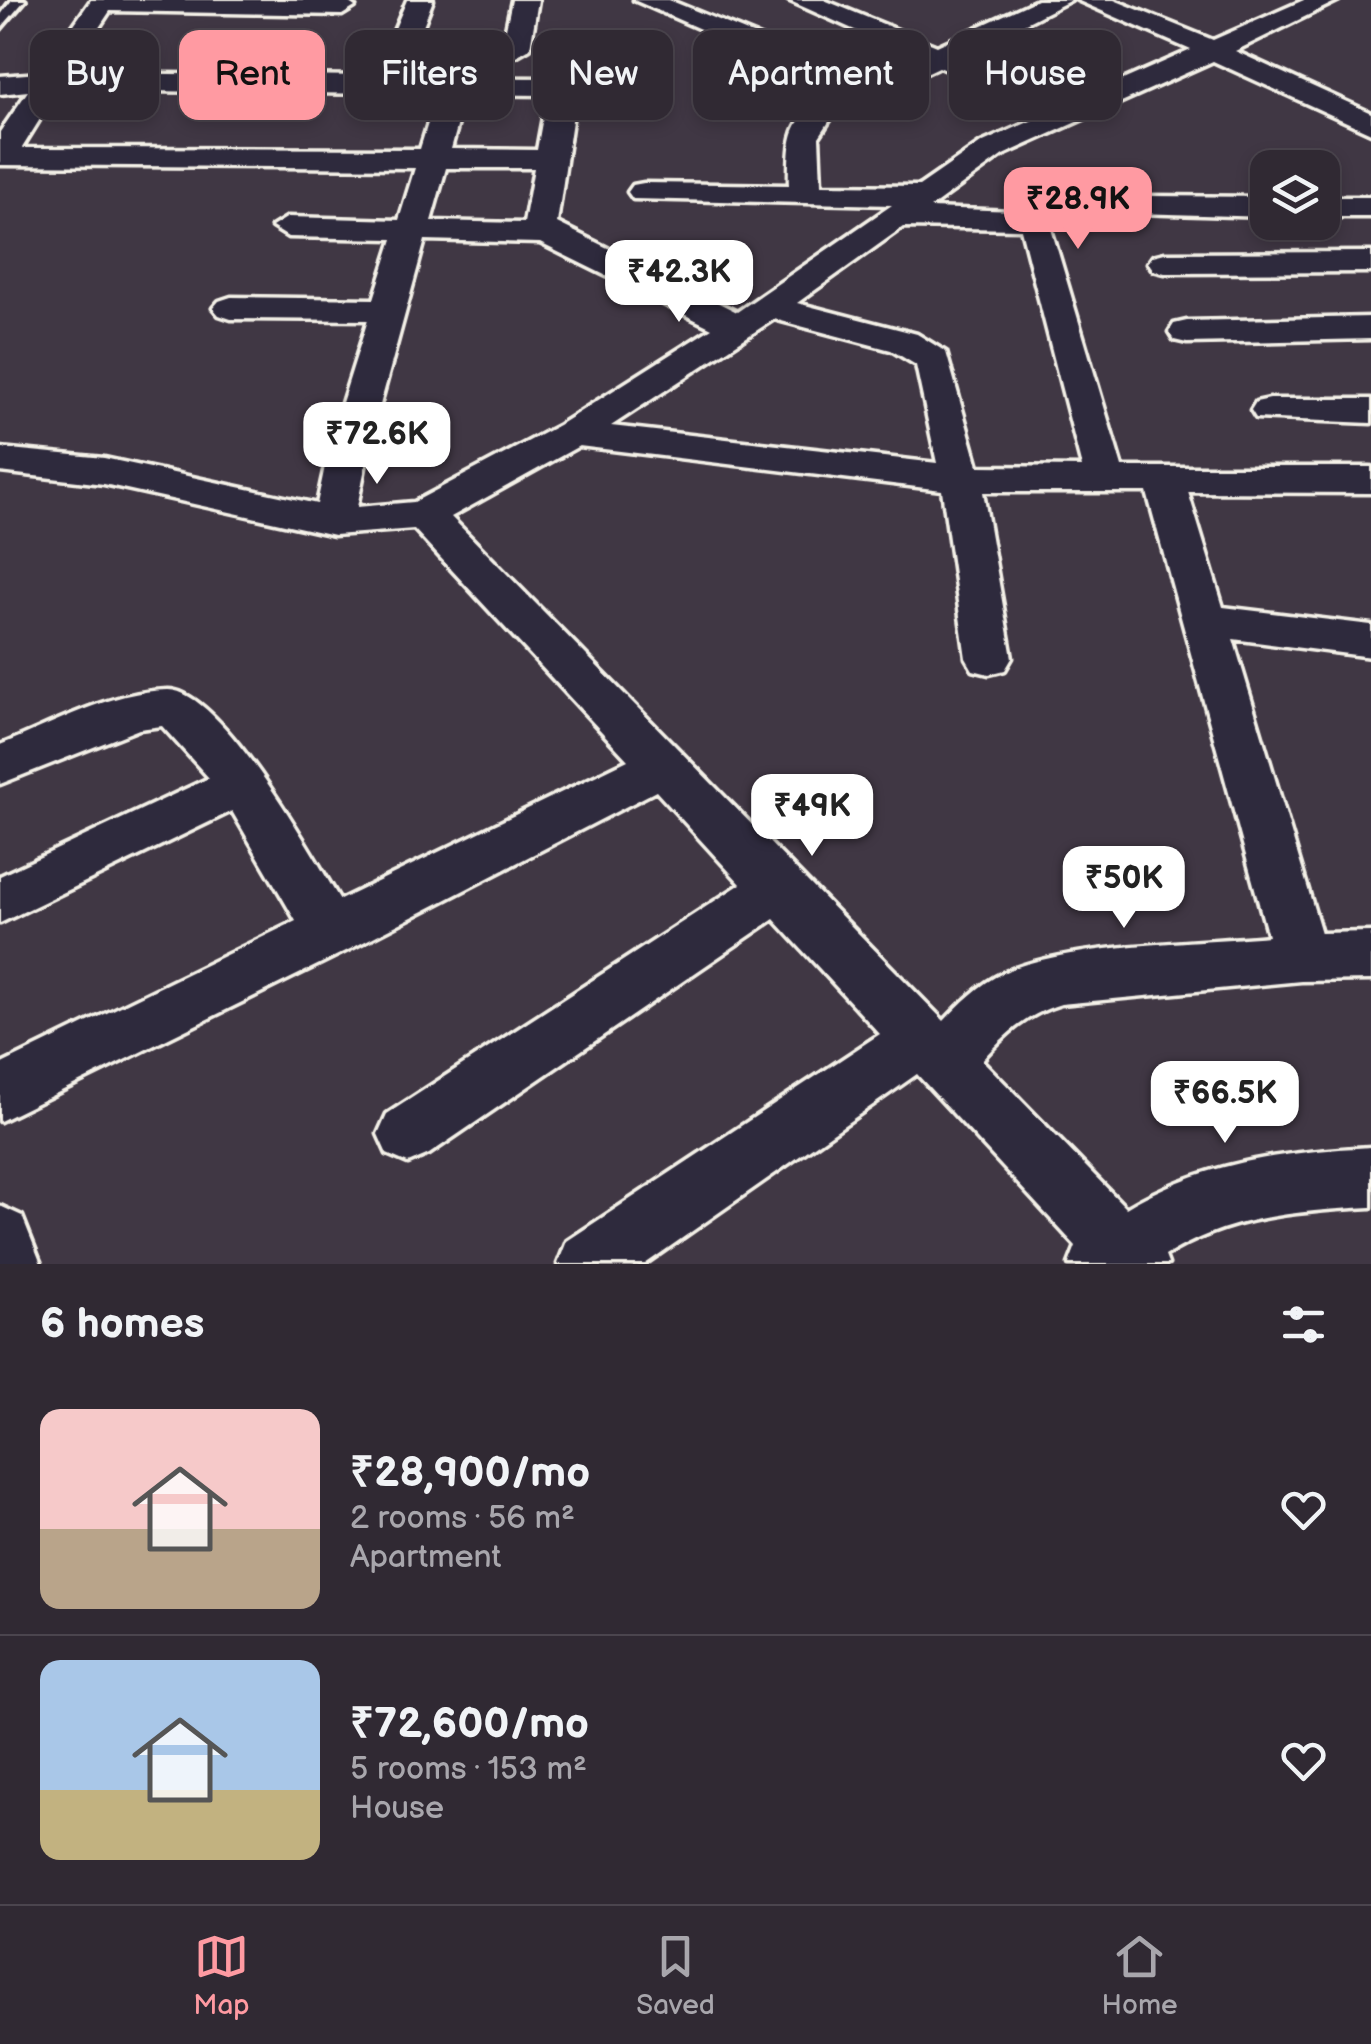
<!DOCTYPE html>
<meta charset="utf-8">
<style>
:root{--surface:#302933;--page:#38313b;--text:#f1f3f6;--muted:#a8a6ac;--line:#4b454e;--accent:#ff9aa2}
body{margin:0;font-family:"Balsamiq Sans",sans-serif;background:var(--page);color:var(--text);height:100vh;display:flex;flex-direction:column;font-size:38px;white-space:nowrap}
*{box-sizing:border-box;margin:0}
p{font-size:32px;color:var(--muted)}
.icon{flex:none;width:55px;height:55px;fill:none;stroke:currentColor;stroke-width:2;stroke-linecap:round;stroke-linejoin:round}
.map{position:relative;height:1264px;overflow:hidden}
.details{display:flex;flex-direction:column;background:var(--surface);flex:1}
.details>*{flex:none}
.guide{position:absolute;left:30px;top:30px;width:1312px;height:90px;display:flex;gap:20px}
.tools{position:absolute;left:1250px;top:150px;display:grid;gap:20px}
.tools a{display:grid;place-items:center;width:90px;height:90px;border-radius:20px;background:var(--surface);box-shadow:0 5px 15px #0003,0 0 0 2px var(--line);font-size:50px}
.price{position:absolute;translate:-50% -85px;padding:0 22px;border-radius:20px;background:#fff;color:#222;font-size:32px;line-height:65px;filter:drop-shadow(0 2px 5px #0008)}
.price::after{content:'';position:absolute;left:50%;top:60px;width:30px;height:22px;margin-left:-15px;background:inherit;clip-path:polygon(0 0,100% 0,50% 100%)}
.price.current{background:var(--accent);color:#111}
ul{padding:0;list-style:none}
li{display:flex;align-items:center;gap:30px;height:250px;padding:0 40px}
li+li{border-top:2px solid var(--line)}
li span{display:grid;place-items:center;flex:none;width:280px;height:200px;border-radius:20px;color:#555}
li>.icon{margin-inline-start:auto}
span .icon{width:120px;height:120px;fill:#fffc;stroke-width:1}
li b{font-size:42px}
h2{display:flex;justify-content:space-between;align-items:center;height:120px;padding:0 40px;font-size:42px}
.pill{padding:0 35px;border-radius:20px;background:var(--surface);box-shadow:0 5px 15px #0003,0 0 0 2px var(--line);font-size:35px;line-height:90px}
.pill.current{background:var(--accent);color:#111}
.dock{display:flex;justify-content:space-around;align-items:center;height:140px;border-top:2px solid var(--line);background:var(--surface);font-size:28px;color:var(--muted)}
.dock a{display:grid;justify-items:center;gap:5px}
.dock .current{color:var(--accent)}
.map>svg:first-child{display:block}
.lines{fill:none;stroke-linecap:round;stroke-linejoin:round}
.lane-casing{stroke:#f4f1e8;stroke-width:8}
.street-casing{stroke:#f4f1e8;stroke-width:7}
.lane{fill:#2f2a3d;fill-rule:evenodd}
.street{fill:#2f2a3d;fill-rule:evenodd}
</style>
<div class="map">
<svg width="1371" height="1264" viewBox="0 0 1371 1264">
<rect width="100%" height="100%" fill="#403744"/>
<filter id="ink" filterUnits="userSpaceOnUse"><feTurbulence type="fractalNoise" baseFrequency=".01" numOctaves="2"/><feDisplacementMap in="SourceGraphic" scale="20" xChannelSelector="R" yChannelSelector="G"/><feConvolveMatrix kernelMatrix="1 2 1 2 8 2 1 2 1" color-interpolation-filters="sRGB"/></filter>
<g filter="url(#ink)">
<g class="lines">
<!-- lane casing -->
<g class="lane-casing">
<path id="lane" d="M12,0h13l-25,29v-13z"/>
</g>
<!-- street casing -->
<g class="street-casing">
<path id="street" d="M91,0h254l10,7 -13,8 -232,-4 -41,62 306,3 32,-76h26l-30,77 147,1 8,-32h20l4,6 -25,171 180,89 155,-107 -259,-6 -5,-7 5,-7 11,-2 145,2c0,-55 1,-70 53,-94l-208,-91h35l196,80 50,-23 -127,-57h36l113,46 100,-46h34l-110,56 112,46 118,-52 -114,-50h37l99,40 91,-40h35l-104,51 136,62v20l-158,-72 -210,94 -73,53 116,4 76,255h249v26l-183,-1 35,115 148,18v32l-138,-18 88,294 50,-1v48l-70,1 -240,23c-34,10 -56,30 -79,56l144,148c76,-46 158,-56 245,-61v60c-73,4 -143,9 -206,49l3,8h-99l7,-18 -159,-172 -272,190h-87l9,-23 313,-207 -106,-115 -345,235 -21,9 -21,-9 -9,-20 9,-20 354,-230 -85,-93 -306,158 -350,172v-56l296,-144 -64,-110 -232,112v-47l209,-98 -47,-52 -23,3 -139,55v-39c53,-21 111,-54 168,-55 53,-1 145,166 172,210l288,-140 -214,-231 -80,6 -230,-51 -104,-12v-24l104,10 213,46 14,-66 37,-118 -137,-1 -12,-4 -6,-7 6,-7 12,-4 143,2 19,-60 -105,-2 -16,-10 16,-10 111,3 16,-52 -415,-3v-33l28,-41 -28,3v-18l40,-3zM939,67l110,46 -68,30 -62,43 -98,-1 -2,-48 13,-20zM58,90l328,4h51l-17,55 -398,-1zM466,94l81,1 -10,55 -86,-1zM446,168h88l-10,55 -93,-2zM903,227l118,2 61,238 -104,-1 -32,-114 -29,-18 -120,-31zM425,240l115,3 172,85 -153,97 -145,77 -57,5 14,-69zM774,319l117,31 25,15 21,98 -326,-37zM579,446l363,44 24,168 7,12 16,4 16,-4 7,-12 -29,-166h164l121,444c-71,7 -204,8 -265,37 -23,11 -42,30 -59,48l-493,-504z
M512,0h26l-8,48 -14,8 -14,-8z
M1147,196l121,1v20l-132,-4 -5,-7z
M1322,197h49v20h-49z
M1371,252v20l-206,1 -12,-3 -5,-7 5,-7 12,-3z
M1371,317v22l-184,4 -13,-3 -5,-8 5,-8 13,-3z
M1270,399h101v24l-115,-5 -5,-8 5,-8z
M0,1206l22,10 19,48h-41z"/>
</g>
<!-- lane -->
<use href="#lane" class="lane"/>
<!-- street -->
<use href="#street" class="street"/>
</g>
</g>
</svg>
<div class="tools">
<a><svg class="icon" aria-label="layers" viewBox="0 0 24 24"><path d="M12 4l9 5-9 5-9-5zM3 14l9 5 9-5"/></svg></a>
</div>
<b class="price current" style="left:1078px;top:252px">₹28.9K</b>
<b class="price" style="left:679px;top:325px">₹42.3K</b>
<b class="price" style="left:377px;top:487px">₹72.6K</b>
<b class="price" style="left:812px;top:859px">₹49K</b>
<b class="price" style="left:1124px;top:931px">₹50K</b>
<b class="price" style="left:1225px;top:1146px">₹66.5K</b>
<div class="guide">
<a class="pill">Buy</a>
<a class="pill current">Rent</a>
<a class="pill">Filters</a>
<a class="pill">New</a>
<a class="pill">Apartment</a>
<a class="pill">House</a>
</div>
</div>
<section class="details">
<h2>6 homes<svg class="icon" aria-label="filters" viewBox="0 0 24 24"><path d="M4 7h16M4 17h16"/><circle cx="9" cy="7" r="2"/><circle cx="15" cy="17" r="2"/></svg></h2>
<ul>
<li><span style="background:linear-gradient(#f6c9c9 60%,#b9a48a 0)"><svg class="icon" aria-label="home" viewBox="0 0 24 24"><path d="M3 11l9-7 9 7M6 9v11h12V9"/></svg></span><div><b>₹28,900/mo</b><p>2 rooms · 56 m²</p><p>Apartment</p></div><svg class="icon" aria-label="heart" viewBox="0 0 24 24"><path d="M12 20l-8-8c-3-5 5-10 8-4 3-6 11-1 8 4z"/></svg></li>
<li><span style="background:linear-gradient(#a9c7e8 65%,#c2b280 0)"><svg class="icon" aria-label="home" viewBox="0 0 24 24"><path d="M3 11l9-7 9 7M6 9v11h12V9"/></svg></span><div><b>₹72,600/mo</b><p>5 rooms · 153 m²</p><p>House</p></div><svg class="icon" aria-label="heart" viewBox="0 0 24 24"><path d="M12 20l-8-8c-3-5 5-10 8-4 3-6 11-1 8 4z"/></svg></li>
</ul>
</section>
<nav class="dock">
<a class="current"><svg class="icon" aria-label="map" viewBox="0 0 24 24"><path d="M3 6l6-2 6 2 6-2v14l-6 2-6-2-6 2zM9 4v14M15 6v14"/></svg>Map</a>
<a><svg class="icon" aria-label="saved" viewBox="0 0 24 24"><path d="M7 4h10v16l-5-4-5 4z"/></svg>Saved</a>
<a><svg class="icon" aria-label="home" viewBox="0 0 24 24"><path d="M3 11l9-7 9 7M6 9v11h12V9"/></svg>Home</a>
</nav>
